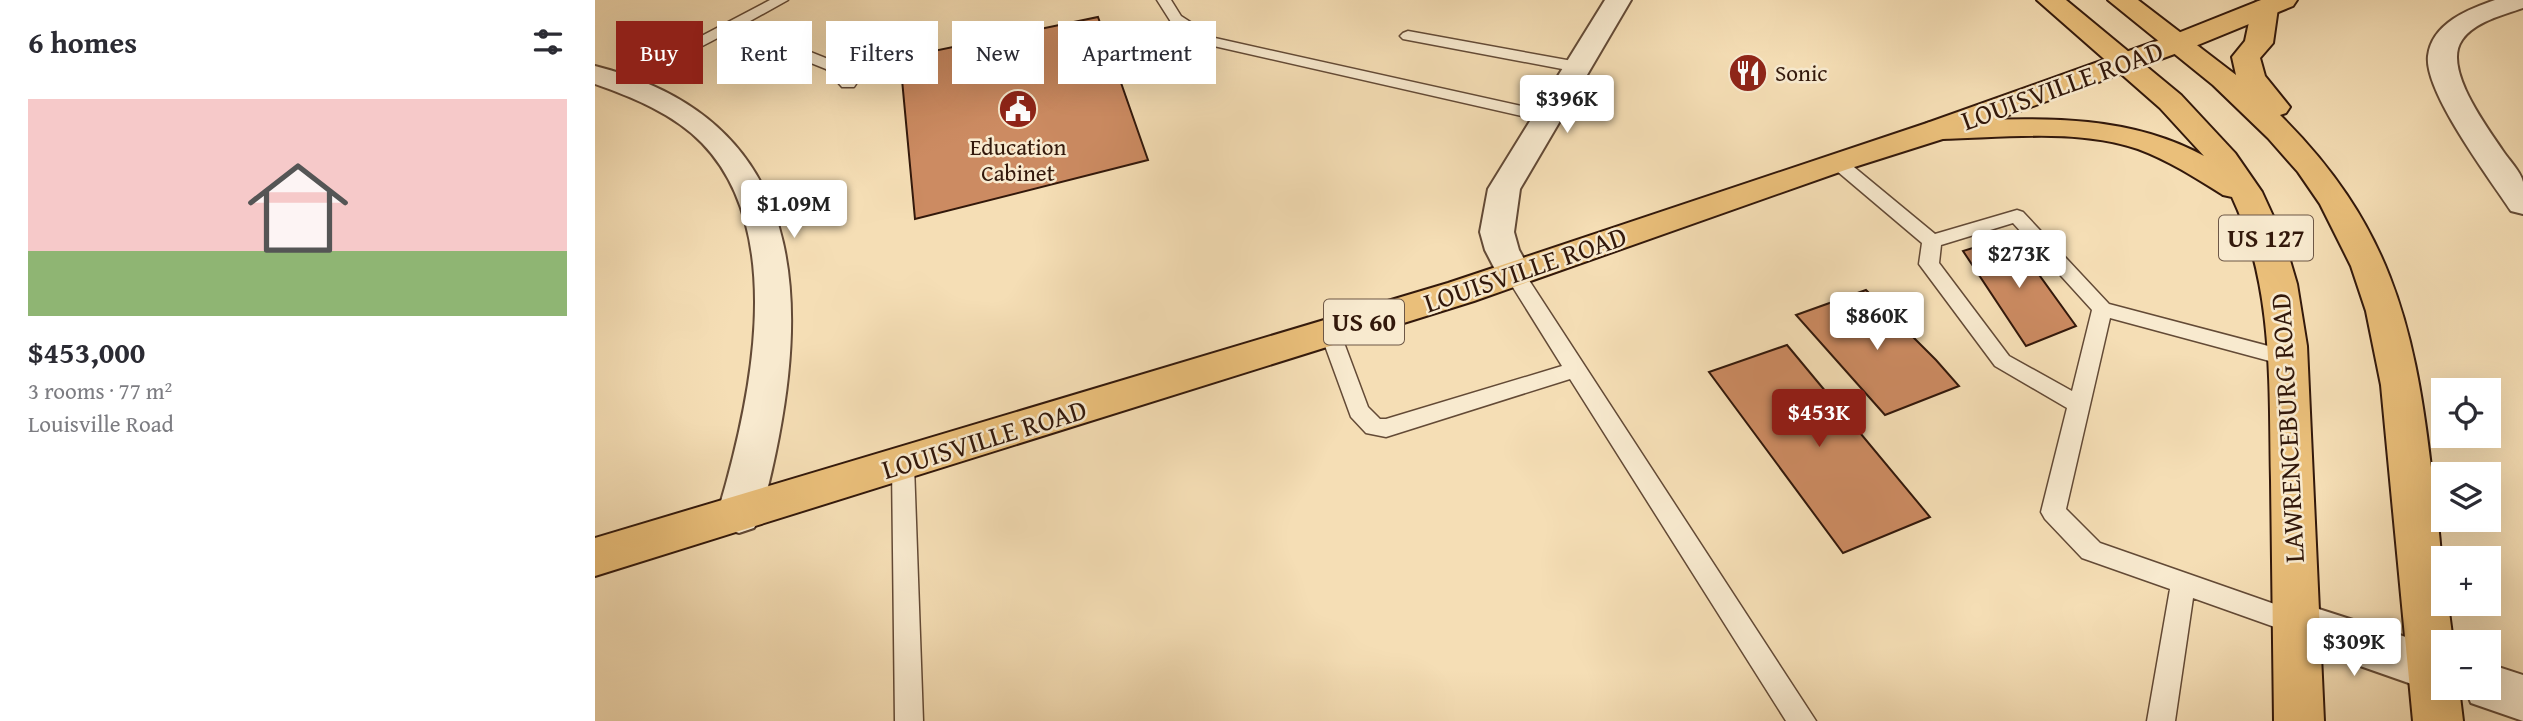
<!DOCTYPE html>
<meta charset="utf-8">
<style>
:root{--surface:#fff;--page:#f2f2f3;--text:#2b2b33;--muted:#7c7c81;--accent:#8f2418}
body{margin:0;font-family:"Gentium Book Plus",serif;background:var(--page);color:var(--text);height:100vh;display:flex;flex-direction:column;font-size:26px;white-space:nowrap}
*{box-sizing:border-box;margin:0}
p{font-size:23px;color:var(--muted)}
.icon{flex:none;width:38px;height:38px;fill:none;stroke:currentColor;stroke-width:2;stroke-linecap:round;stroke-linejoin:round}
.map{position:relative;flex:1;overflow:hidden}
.drawer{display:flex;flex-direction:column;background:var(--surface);width:595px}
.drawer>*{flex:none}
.top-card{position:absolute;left:21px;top:21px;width:665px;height:63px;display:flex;gap:14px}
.tools{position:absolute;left:1836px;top:378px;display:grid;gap:14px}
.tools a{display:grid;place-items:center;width:70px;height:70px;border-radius:0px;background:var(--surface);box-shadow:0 7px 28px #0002;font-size:35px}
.price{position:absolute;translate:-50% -60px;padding:0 16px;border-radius:7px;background:#fff;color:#222;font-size:23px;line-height:46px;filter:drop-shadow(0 2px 4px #0008)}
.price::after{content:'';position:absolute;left:50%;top:42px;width:21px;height:16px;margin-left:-10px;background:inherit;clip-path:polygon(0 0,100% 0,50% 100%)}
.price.active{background:var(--accent);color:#fff}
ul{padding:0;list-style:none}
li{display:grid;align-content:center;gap:14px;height:371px;padding:0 28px}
li span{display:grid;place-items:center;height:217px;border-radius:0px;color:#555}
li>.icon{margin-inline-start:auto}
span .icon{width:126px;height:126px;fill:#fffc;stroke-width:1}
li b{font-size:30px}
h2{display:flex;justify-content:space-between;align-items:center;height:84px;padding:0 28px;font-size:30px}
.tag{padding:0 24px;border-radius:0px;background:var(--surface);box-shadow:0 7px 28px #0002;font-size:24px;line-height:63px}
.tag.active{background:var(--accent);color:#fff}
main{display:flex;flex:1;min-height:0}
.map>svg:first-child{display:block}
.building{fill:#cc8b62;stroke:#32180b;stroke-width:2}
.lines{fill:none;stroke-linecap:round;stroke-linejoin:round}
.lane-casing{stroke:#634a36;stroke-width:3}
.street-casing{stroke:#634a36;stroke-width:4}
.primary-casing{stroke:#32180b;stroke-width:4}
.highway-casing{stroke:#32180b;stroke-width:4}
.lane{fill:#f8eacf;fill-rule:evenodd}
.street{fill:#f8eacf;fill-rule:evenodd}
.primary{fill:#eabf7a;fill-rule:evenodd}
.highway{fill:#eabf7a;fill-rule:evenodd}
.labels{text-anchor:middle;stroke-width:5;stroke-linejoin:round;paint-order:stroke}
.far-poi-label{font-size:23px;fill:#32180b;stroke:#f8eacf;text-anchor:start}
.shield{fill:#f8eacf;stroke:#6d5746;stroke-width:2}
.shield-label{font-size:26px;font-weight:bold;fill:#32180b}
.street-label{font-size:28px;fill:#32180b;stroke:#f8eacf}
</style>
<main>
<section class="drawer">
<h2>6 homes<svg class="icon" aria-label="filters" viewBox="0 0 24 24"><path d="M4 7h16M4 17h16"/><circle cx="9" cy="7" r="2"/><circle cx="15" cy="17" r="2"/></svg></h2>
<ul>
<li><span style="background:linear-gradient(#f6c9c9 70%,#8fb573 0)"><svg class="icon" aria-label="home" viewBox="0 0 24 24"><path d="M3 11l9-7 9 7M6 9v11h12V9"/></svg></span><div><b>$453,000</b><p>3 rooms · 77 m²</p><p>Louisville Road</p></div></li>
</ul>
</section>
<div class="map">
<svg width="1928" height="721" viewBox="0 0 1928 721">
<rect width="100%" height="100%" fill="#f5deb5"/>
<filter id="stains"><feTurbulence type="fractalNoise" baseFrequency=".00286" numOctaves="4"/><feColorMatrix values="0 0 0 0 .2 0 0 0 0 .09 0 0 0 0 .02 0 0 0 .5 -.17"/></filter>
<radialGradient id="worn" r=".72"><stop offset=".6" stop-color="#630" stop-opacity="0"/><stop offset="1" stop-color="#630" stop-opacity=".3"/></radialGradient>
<!-- building -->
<path class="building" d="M503,17l50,143 -233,59 -15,-161z
M1416,236l65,90 -50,20 -63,-95z
M1271,290l70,70 23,26 -74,29 -89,-100z
M1192,345l143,172 -87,36 -134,-181z"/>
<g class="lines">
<!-- lane casing -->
<g class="lane-casing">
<path id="lane" d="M175,0h18l-45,25 95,38 18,21 -2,3h-12l-16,-18 -95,-38 -105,55h-12l-2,-3z
M562,0h14l10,16 34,22 333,74 8,5 -8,5 -343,-78 -34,-22z
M813,31l170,31 8,5 -8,5 -175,-33 -3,-3 3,-3z
M1242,157l6,1 92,76 82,-24 6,2 86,92 186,49 3,5 -3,5 -7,3 -178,-48 -44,191 34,34 206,72 4,8 -4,8 -9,4 -104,-37 -18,123h-28l23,-132 -88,-31 -37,-39 -4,-7 26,-104 -72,-42 -76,-102 3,-21 -91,-77 -3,-4 3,-4zM1418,223l79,87 -20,81 -63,-35 -70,-93 2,-18z
M919,266l7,2 295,453h-30l-216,-342 -184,58 -20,-4 -15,-16 -31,-85 3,-5 7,-2 7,2 3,5 28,75 12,12h6l176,-53 -58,-93 3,-5z
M308,456l8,3 3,6 9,256h-28l-3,-256 3,-6z"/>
</g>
<!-- street casing -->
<g class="street-casing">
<path id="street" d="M1010,0h26l-111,189 -6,43 5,18 13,23 -5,8 -13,4 -13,-4 -16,-31 -5,-18 8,-43z
M1900,0h28v8c-20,7 -49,14 -61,32 -20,28 25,87 41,111 6,9 18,21 20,31 0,10 0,22 0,32l-12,-3c-21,-32 -87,-119 -83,-155 4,-33 41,-47 67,-56z
M0,66c231,58 215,263 166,449l-7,13 -15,5 -15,-5 -7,-13c32,-107 73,-281 -15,-372 -28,-29 -70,-46 -107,-59z
M1702,602l146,47v39h17l-17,7 -163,-57 -7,-15 7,-15z
M1894,664l34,11v46l-52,-18 -6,-15h24z"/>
</g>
<!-- primary casing -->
<g class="primary-casing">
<path id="primary" d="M1666,0h36l-4,6 -105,43 -239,88 -101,32 -374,132 -879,275v-38l853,-255 479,-160 241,-86z"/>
</g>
<!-- highway casing -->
<g class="highway-casing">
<path id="highway" d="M1442,0h29l115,95 54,58 27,39 22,48 13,44 10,62 17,375h-50c-1,-80 -2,-160 -3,-241 -2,-96 3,-193 -39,-283l-9,-2c-27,-17 -55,-35 -85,-46 -62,-21 -136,-11 -200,-10l-11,-2 -4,-7 4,-7 11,-2c91,-2 184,-10 266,35l-44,-48z
M1513,0h30l98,75 -4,-18 13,-16 7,-33 4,-6 9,-2 9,2 4,6 -5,35 -13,15 5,18 25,31 -4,6 -6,2c108,107 134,206 151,352 6,46 12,90 12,137h5l5,38h-10v46h16l4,33h-50l-32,-336 -15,-74 -15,-45 -31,-62 -22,-32 -30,-34 -55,-53z"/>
</g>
<!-- lane -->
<use href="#lane" class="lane"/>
<!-- street -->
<use href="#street" class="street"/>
<!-- primary -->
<use href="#primary" class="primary"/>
<!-- highway -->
<use href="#highway" class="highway"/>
</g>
<!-- icons -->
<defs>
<g id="restaurant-disc" transform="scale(2.0125)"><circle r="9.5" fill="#8f2418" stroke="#f8eacf"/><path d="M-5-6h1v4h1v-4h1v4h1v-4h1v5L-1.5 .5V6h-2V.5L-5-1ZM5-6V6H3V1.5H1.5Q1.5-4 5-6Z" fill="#fff"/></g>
<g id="civic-disc" transform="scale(2.0125)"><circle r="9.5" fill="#8f2418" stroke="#f8eacf"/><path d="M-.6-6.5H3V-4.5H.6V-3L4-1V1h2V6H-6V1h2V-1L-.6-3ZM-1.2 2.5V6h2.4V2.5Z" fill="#fff"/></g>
</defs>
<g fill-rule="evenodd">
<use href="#restaurant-disc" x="1153" y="73"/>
<use href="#civic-disc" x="423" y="109"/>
</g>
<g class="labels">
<!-- far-poi labels -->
<g class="far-poi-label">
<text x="1180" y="81">Sonic</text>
<text x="423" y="155" text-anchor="middle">Education<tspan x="423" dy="26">Cabinet</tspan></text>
</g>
<!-- shield labels -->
<g class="shield">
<rect x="1624" y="215.5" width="94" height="45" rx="5"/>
<rect x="729" y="299.5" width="80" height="45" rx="5"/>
</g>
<g class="shield-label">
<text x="1671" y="247">US 127</text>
<text x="769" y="331">US 60</text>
</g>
<!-- street labels -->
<g class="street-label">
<text transform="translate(1467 85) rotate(-20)" y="10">LOUISVILLE ROAD</text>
<text transform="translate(930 269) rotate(-19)" y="10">LOUISVILLE ROAD</text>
<text transform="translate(1692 428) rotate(-93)" y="10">LAWRENCEBURG ROAD</text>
<text transform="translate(389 439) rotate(-17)" y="10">LOUISVILLE ROAD</text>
</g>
</g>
<rect width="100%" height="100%" filter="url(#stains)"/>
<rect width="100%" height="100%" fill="url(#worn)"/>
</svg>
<div class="tools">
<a><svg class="icon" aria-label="locate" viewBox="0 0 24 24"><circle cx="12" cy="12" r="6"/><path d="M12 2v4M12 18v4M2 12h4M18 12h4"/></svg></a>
<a><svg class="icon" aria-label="layers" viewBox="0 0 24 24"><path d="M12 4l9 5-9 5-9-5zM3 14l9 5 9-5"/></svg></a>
<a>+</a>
<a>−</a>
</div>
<b class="price" style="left:972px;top:135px">$396K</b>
<b class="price" style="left:199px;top:240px">$1.09M</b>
<b class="price" style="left:1424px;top:290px">$273K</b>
<b class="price" style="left:1282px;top:352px">$860K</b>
<b class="price active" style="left:1224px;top:449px">$453K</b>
<b class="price" style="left:1759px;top:678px">$309K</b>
<div class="top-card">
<a class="tag active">Buy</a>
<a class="tag">Rent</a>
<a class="tag">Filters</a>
<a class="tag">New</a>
<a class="tag">Apartment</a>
</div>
</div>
</main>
